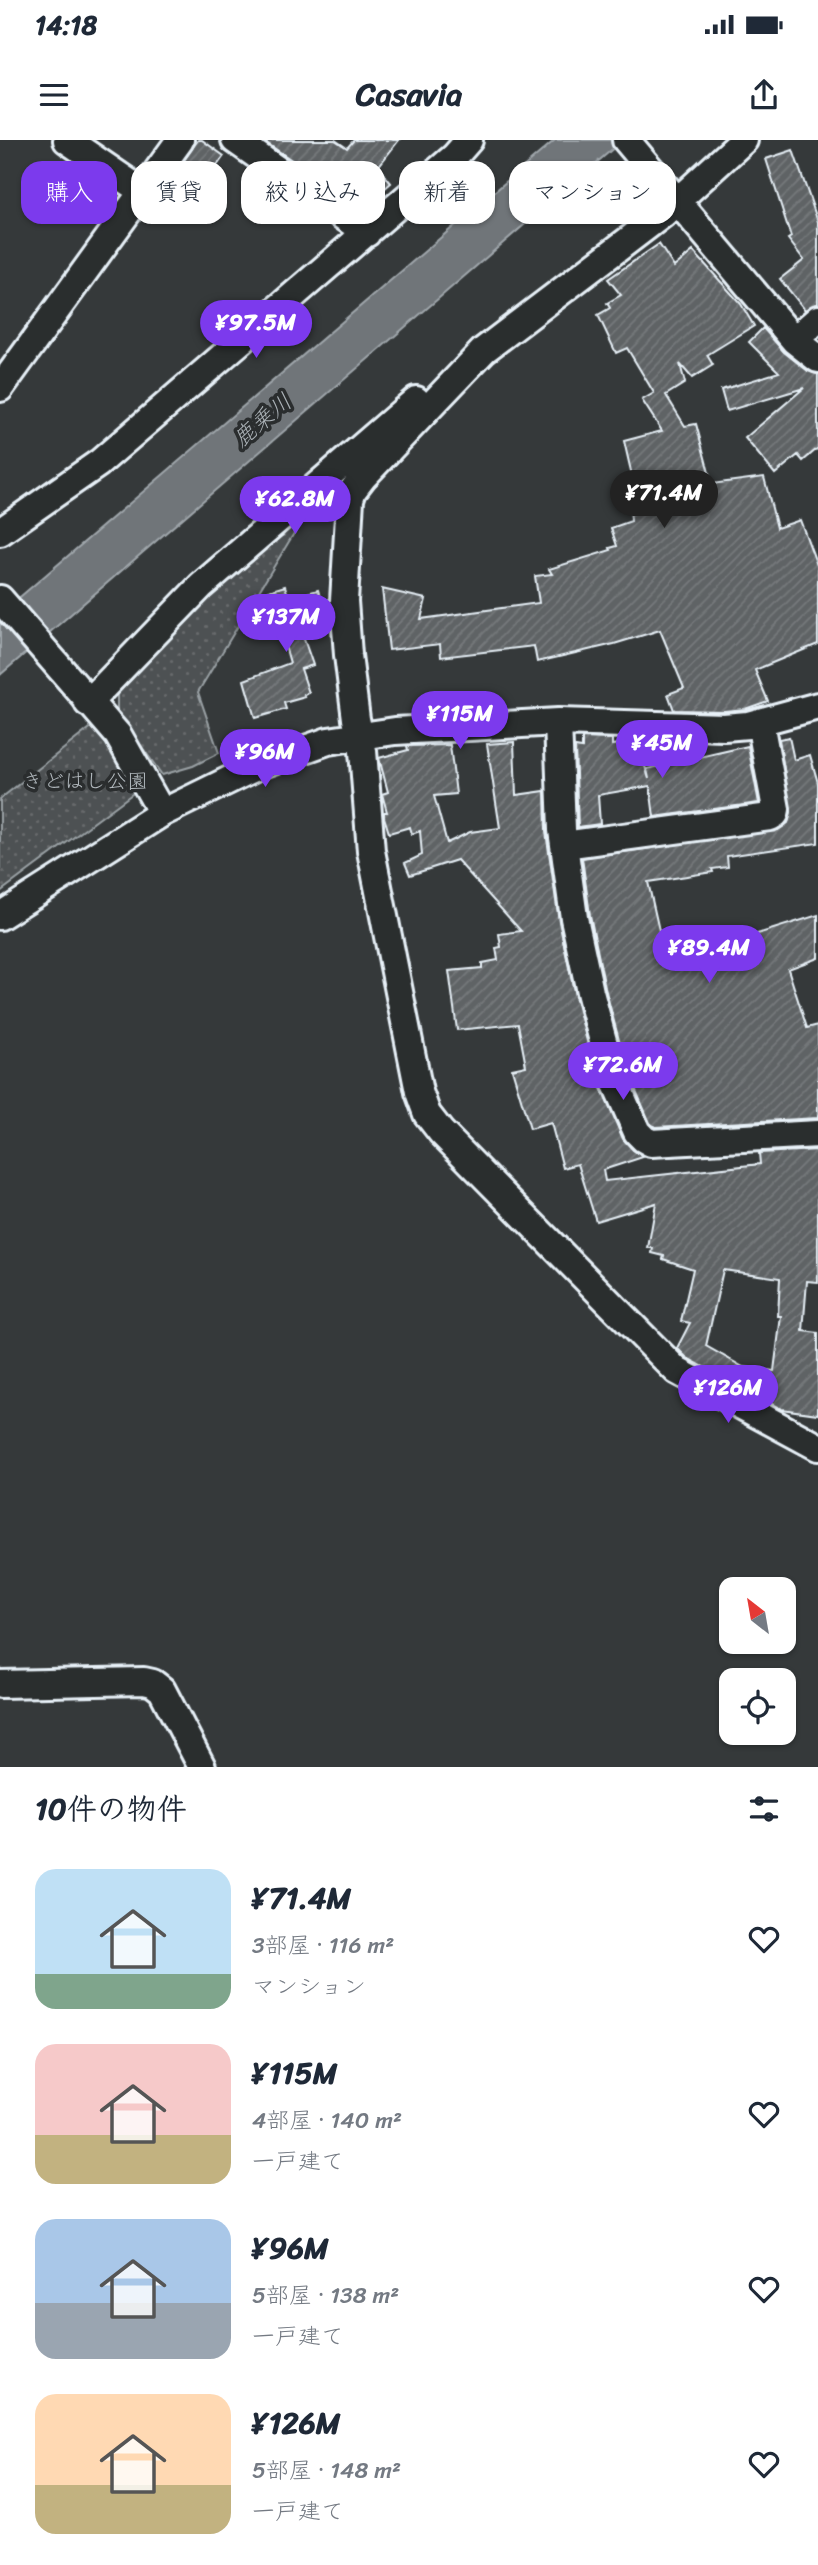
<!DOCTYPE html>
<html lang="ja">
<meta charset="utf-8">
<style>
:root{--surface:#fff;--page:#f2f2f3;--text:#1f2937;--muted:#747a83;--accent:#7c3aed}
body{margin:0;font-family:Sriracha,"Klee One",sans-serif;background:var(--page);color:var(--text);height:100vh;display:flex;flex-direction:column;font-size:26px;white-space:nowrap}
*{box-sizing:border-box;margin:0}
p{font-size:23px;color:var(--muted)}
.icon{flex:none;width:38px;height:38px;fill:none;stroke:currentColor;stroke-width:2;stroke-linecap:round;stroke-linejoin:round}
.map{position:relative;height:1627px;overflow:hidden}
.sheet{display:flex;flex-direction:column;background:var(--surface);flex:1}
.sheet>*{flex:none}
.hud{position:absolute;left:21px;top:21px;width:777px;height:63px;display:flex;gap:14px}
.needle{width:46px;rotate:329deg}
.tools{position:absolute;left:719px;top:1437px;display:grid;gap:14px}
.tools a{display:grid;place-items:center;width:77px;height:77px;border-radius:14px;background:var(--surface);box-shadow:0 2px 5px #0004;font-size:35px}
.price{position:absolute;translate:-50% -60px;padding:0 16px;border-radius:24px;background:var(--accent);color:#fff;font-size:23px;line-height:46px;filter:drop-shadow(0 2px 4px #0008)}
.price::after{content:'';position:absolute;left:50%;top:42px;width:21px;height:16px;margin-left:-10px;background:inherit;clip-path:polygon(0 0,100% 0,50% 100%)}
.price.selected{background:#222;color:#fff}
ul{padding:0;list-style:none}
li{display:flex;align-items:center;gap:21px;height:175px;padding:0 35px}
li span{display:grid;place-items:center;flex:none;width:196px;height:140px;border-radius:21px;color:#555}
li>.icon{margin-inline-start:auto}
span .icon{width:84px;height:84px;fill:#fffc;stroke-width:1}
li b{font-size:30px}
h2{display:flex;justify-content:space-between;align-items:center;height:84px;padding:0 35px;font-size:30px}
.chip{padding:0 24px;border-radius:21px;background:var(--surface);box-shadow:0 2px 5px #0004;font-size:24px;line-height:63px}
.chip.selected{background:var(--accent);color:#fff}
.status{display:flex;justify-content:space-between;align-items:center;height:49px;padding:0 35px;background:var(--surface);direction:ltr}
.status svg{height:19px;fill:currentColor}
header{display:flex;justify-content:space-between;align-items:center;height:91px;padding:0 35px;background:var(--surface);font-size:32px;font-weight:700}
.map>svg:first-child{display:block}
.park{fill:url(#park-dots);stroke:#9aa1a5;stroke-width:2}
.water{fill:#707579;stroke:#a0a7ac;stroke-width:2}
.building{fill:url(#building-hatch);stroke:#e8f1f8;stroke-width:2;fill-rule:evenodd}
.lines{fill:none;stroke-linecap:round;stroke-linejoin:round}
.street-casing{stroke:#e8f1f8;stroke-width:32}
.street{stroke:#2a2d2e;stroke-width:26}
.labels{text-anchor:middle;stroke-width:7;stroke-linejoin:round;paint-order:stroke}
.park-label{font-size:21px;fill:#b2b9be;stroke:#2a2d2e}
.water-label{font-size:23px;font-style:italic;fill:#acb3b8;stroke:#2a2d2e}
</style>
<div class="status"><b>14:18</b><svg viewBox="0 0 49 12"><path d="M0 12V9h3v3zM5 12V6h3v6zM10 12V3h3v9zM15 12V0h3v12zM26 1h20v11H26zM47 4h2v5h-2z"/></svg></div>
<header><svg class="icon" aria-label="menu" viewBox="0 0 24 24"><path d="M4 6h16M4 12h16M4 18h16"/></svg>Casavia<svg class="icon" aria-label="share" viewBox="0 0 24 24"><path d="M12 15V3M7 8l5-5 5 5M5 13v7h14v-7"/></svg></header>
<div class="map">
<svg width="818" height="1627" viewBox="0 0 818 1627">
<defs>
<pattern id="park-dots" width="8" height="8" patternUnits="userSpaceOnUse" patternTransform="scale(1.75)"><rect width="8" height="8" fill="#4d5152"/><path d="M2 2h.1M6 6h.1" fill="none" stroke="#676a6c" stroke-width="1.8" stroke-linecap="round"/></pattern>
<pattern id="building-hatch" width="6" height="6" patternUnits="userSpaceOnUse" patternTransform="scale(1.75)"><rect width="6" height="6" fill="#5f6365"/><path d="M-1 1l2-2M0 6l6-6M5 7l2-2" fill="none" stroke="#767a7c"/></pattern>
</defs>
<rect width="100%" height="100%" fill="#35393a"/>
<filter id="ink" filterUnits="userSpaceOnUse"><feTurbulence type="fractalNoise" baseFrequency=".0143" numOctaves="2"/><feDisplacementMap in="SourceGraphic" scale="14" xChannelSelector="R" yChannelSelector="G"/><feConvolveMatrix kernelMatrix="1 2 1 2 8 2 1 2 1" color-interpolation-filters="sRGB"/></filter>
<g filter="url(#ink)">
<!-- park -->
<path class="park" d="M300,371l5,4 -107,177 21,61 -26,13 -31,9 -45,-63v-19l86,-97z
M94,585l42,66 -136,101v-93z"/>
<!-- water -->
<path class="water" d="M555,0h68l-623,535v-61z"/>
<!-- building -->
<path class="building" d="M198,0h4l22,16 -32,44 -23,-18z
M262,0h73l12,8 7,-8h45l-21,27 13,16 -16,14 -25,-30 -15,22z
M793,10l25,72v82l-13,6 -25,-31 24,-19 -16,-21 3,-2 -25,-78z
M659,104l15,23 19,-16 48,53 13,22 -47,29 6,10 -21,13 -12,-14 5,19 -19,12 19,31 11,-2 16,60 52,-7 13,51 23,-8 18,48v76l-63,26 13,31 -23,8 -21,2 -50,-1 -6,-16 16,-6 -24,-58 -46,14 -77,18 -3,-16 -93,11 -1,-13 -51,6 -7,-61 44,10 -5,20 118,-16 -4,-27 17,-2 -3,-5 62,-19 -1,-2 7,-2 -6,-18 20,-7 -3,-41h5l-9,-39 38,-10 -20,-31 12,-7 -27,-45 -11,5 -18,-38 12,-7 -3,-5 14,-8 -13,-16z
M763,188l21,24 24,19 10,3v74l-15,13 -5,-6 -23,19 -30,-36 59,-50 -77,23 -6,-21 58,-18 -30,-30z
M285,446l4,12 29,-8 8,27 -27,8 14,40 -12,4 8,24 -5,2 1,2 -21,6 2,6 -31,9 -11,-38 46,-17 -21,-72z
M789,597l5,23 16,-5 8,28v60l-91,13 1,11 -16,2 1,3 -65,10 12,53 3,-1 3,16 85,-14 67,-21v43l-30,11 19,59 11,-3v93l-163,9 -5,-4 -23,-53 -22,-82 -15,-73 -8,-57 196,-28 10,-7 3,-11 -12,-73z
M582,598l30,1v6l25,-4 12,38 -2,-10 101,-23 11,57 -105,14 -4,-31 -52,9 2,29 -22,3 -3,-80 7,1z
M514,602l2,53 29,-4 1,41 13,89 16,75 22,83 26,60 10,11 10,7 -40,13 2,11 155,-17 -1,-11 59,-3v132l-11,-1 -4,50 15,2v81l-37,-5 -94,-51 -10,-10 13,-25 -9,-2 12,-52 -30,-10 1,-3 -12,-3 1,-5h-5l8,-45 -60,18 -18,-57 -15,4 -12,-45 -21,6 -18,-60 14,-3 -8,-42 -61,6 -8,-59 33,-3v-5l16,-3 -2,-12 5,-1 -2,-13 22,-3 -64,-71 -47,15 -5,-12 17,-8 -2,-24 -8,3 -2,-7 -21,6 -5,-16v-5h3l-5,-18 6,-2 -9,-34 29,-8 -1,-4 43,-1 6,49 -22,2 13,47 23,-11 30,-4 -13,-84zM723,1130l57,8 -2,38h3l-7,55 -31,-4 -37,-21z"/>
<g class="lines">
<!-- street casing -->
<g class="street-casing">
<path id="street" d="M67,0l76,52
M235,0l132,93
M626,0l168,200 24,19
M744,0l-81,74 -179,136 -121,127 -10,13 -3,9 -6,102 4,54 8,64 7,32 8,100 48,241 8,22 14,18 236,239 141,76
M794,200l24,-21
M0,248l180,-248
M0,392l99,-69 356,-307 14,-16
M0,459l118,136 44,78
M88,563l113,-117 215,-186
M558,582l4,108 12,88 16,74 22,83 25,57 7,7 7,4 167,-9
M564,705l206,-28 5,-3 1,-5 -16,-87
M0,776l162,-103 98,-48 68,-24 67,-10 163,-9 166,5 24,-2 70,-19
M0,1544l144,-3 9,2 9,7 40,77"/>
</g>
<!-- street -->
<use href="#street" class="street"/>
</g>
</g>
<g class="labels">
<!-- park labels -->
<g class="park-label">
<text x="85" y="648">きどはし公園</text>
</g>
<!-- water labels -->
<g class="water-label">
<text transform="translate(262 280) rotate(-40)" y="8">鹿乗川</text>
</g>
</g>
</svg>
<div class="tools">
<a><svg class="needle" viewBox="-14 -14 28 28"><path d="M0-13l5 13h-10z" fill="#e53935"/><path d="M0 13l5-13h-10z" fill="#747a83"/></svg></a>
<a><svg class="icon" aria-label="locate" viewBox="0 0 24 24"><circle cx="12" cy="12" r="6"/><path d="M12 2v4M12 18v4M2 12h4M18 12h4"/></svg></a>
</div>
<b class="price" style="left:256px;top:220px">¥97.5M</b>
<b class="price selected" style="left:664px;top:390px">¥71.4M</b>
<b class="price" style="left:295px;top:396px">¥62.8M</b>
<b class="price" style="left:286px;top:514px">¥137M</b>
<b class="price" style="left:460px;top:611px">¥115M</b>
<b class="price" style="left:662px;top:640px">¥45M</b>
<b class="price" style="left:265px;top:649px">¥96M</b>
<b class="price" style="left:709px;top:845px">¥89.4M</b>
<b class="price" style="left:623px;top:962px">¥72.6M</b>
<b class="price" style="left:728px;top:1285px">¥126M</b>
<div class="hud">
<a class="chip selected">購入</a>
<a class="chip">賃貸</a>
<a class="chip">絞り込み</a>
<a class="chip">新着</a>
<a class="chip">マンション</a>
</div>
</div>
<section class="sheet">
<h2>10件の物件<svg class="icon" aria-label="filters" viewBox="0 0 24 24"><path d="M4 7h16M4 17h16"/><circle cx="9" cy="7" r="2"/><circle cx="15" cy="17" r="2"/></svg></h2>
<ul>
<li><span style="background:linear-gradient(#bfe0f5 75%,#7fa58c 0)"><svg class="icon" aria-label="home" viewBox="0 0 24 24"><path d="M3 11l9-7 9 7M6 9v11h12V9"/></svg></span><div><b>¥71.4M</b><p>3部屋 · 116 m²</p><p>マンション</p></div><svg class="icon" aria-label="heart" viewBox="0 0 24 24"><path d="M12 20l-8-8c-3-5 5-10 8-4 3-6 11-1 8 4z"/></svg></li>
<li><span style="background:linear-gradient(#f6c9c9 65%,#c2b280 0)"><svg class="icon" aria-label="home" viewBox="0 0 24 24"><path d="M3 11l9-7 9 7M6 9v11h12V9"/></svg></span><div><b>¥115M</b><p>4部屋 · 140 m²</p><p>一戸建て</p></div><svg class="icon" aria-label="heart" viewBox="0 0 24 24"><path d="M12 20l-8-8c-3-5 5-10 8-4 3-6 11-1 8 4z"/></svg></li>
<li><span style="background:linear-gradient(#a9c7e8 60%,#9aa5b1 0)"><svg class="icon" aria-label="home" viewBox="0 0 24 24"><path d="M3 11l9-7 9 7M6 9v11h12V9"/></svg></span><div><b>¥96M</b><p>5部屋 · 138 m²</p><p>一戸建て</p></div><svg class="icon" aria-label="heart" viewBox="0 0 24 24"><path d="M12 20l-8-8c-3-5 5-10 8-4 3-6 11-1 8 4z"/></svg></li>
<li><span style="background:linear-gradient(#ffd9b3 65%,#c2b280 0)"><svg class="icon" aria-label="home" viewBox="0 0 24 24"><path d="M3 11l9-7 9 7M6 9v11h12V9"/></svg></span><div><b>¥126M</b><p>5部屋 · 148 m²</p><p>一戸建て</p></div><svg class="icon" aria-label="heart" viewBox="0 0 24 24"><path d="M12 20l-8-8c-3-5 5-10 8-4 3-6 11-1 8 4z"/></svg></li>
</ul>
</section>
